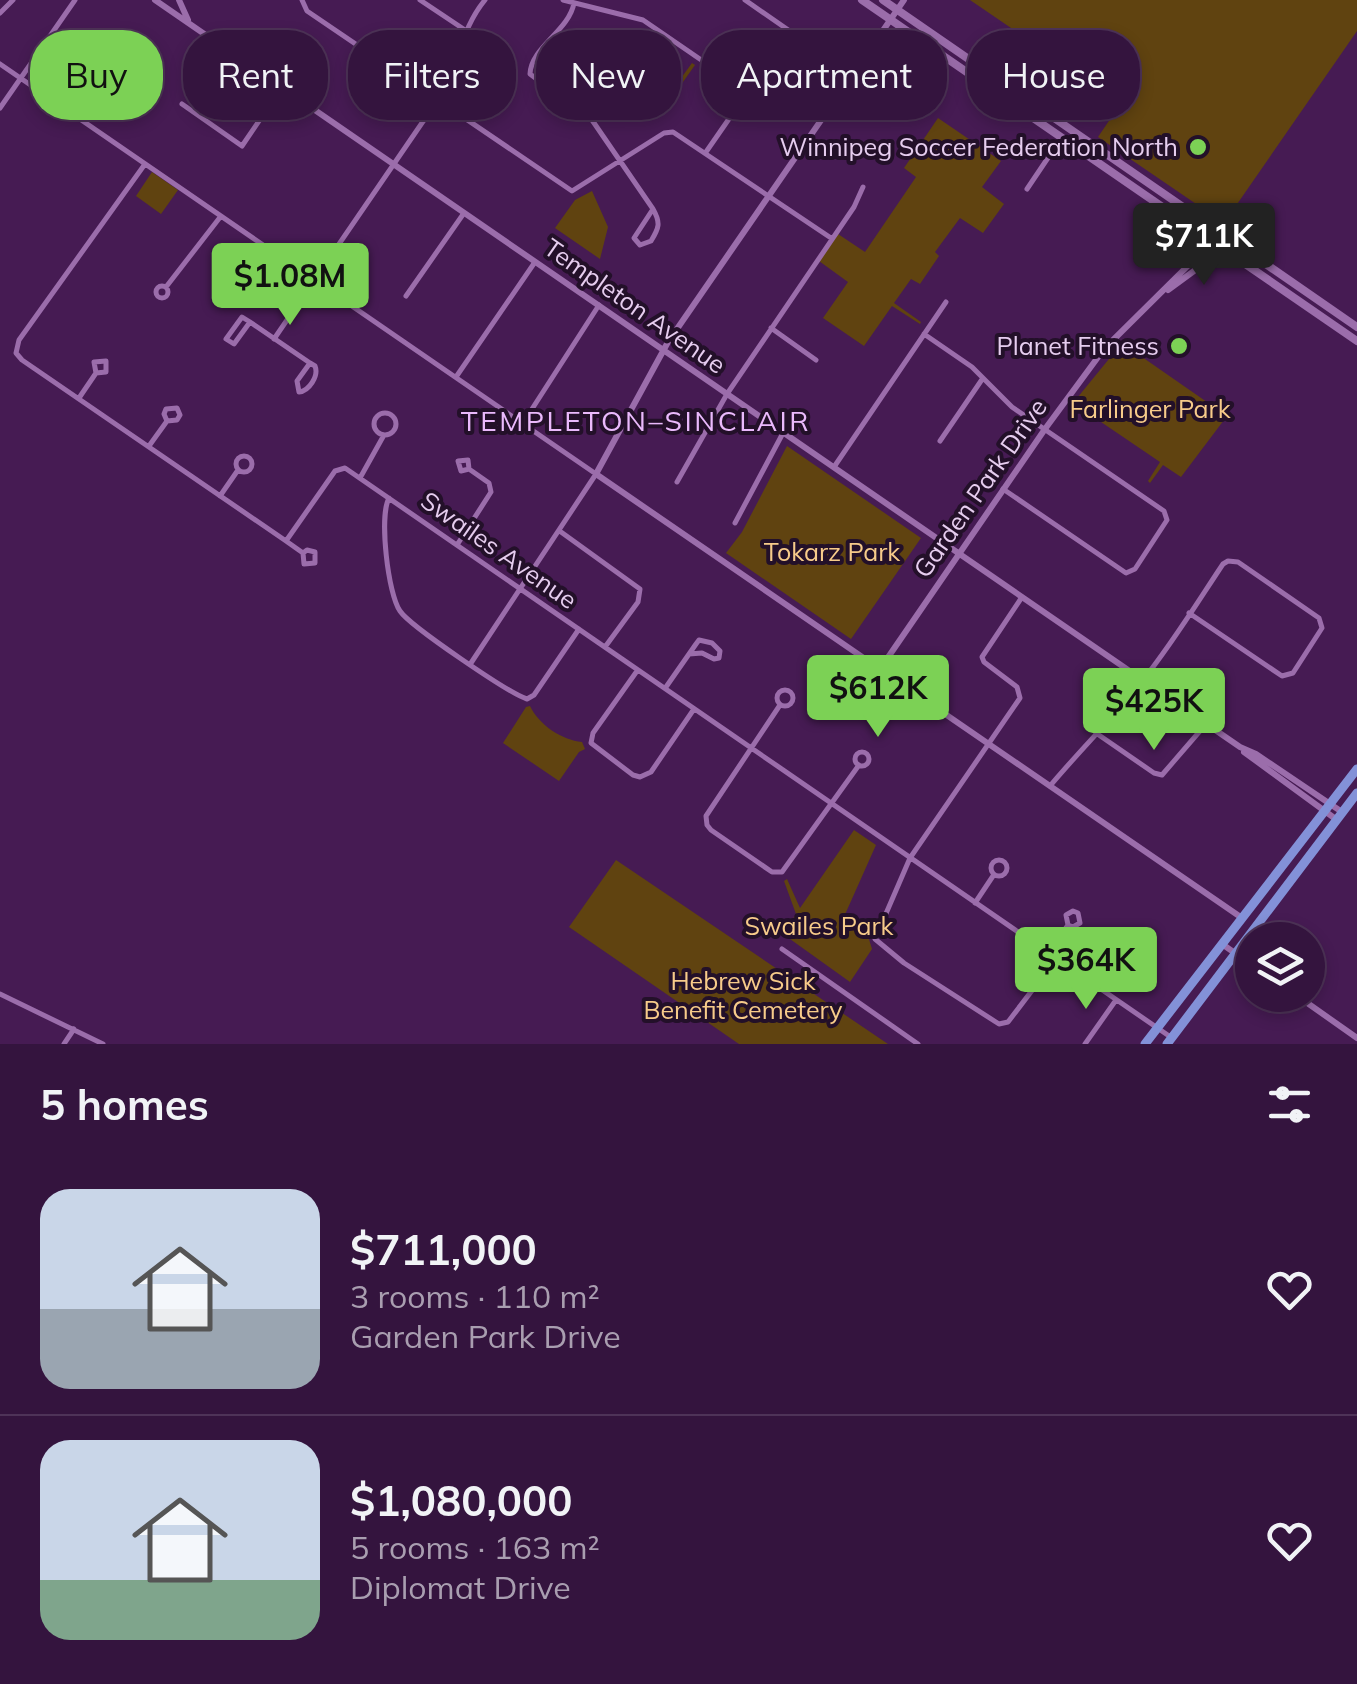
<!DOCTYPE html>
<meta charset="utf-8">
<style>
:root{--surface:#34143e;--page:#3f2149;--text:#f1f3f6;--muted:#a99eb0;--line:#4e3358;--accent:#7cd155}
body{margin:0;font-family:Mulish,sans-serif;background:var(--page);color:var(--text);height:100vh;display:flex;flex-direction:column;font-size:38px;white-space:nowrap}
*{box-sizing:border-box;margin:0}
p{font-size:32px;color:var(--muted)}
.icon{flex:none;width:55px;height:55px;fill:none;stroke:currentColor;stroke-width:2;stroke-linecap:round;stroke-linejoin:round}
.map{position:relative;height:1044px;overflow:hidden}
.details{display:flex;flex-direction:column;background:var(--surface);flex:1}
.details>*{flex:none}
.banner{position:absolute;left:30px;top:30px;width:1298px;height:90px;display:flex;gap:20px}
.buttons{position:absolute;left:1235px;top:922px;display:grid;gap:20px}
.buttons a{display:grid;place-items:center;width:90px;height:90px;border-radius:50%;background:var(--surface);box-shadow:0 5px 15px #0003,0 0 0 2px var(--line);font-size:50px}
.price{position:absolute;translate:-50% -85px;padding:0 22px;border-radius:10px;background:var(--accent);color:#111;font-size:32px;line-height:65px;filter:drop-shadow(0 2px 5px #0008)}
.price::after{content:'';position:absolute;left:50%;top:60px;width:30px;height:22px;margin-left:-15px;background:inherit;clip-path:polygon(0 0,100% 0,50% 100%)}
.price.current{background:#222;color:#fff}
ul{padding:0;list-style:none}
li{display:flex;align-items:center;gap:30px;height:250px;padding:0 40px}
li+li{border-top:2px solid var(--line)}
li span{display:grid;place-items:center;flex:none;width:280px;height:200px;border-radius:30px;color:#555}
li>.icon{margin-inline-start:auto}
span .icon{width:120px;height:120px;fill:#fffc;stroke-width:1}
li b{font-size:42px}
h2{display:flex;justify-content:space-between;align-items:center;height:120px;padding:0 40px;font-size:42px}
.tag{padding:0 35px;border-radius:40px;background:var(--surface);box-shadow:0 5px 15px #0003,0 0 0 2px var(--line);font-size:35px;line-height:90px}
.tag.current{background:var(--accent);color:#111}
.map>svg:first-child{display:block}
.green{fill:#604310}
.lines{fill:none;stroke-linecap:round;stroke-linejoin:round}
.minor{stroke:#9b6dab;stroke-width:5}
.tertiary{stroke:#9b6dab;stroke-width:6}
.secondary{stroke:#9b6dab;stroke-width:8}
.primary{stroke:#8391d8;stroke-width:9}
.poi-dot{fill:#7cd155;stroke:#231029;stroke-width:4}
.labels{text-anchor:middle;stroke-width:8;stroke-linejoin:round;paint-order:stroke}
.poi-label{font-size:25px;fill:#e6cdef;stroke:#231029;text-anchor:end}
.street-label{font-size:25px;fill:#e6cdef;stroke:#231029}
.park-label{font-size:25px;fill:#f7cb8a;stroke:#231029}
.neighbourhood-label{font-size:28px;letter-spacing:2.5px;fill:#eab9fc;stroke:#231029}
</style>
<div class="map">
<svg width="1357" height="1044" viewBox="0 0 1357 1044">
<rect width="100%" height="100%" fill="#461b53"/>
<!-- green -->
<path class="green" d="M970,0h387v31l-133,192 -126,-86 23,-34z
M568,29l21,16 35,9 45,32 7,-1 16,-22 3,2 -17,24 -24,6 -22,14 -17,-21 -61,-43z
M938,118l63,43 -19,26 22,17 -21,29 -23,-15 -25,34 4,4 -19,28 -9,-5 -17,24 27,19 -1,2 -28,-18 -28,40 -41,-28 25,-36 -29,-21 19,-27 27,18 51,-75 -12,-9z
M152,172l26,18 -17,24 -25,-18z
M592,191l16,36 -8,32 -45,-31 20,-28z
M1122,343l105,73 -46,61 -18,-12 -13,18 -2,-2 12,-19 -87,-59z
M787,446l134,92 -70,101 -125,-86 16,-21z
M530,706c9,19 32,34 52,36l3,7 -6,3 -20,29 -56,-38 23,-36z
M854,830l22,15 -33,74 25,17 4,13 -22,33 -67,-48 13,-20 -12,-33 3,-2 13,29z
M616,860l272,184h-149l-170,-117z"/>
<g class="lines">
<!-- minor -->
<path class="minor" d="M302,0l5,11 265,180 92,-58 9,-1 158,106
M420,0l45,30
M563,0l80,20 99,68 -2,15 -34,49
M745,0l108,75
M574,3c-5,28 -43,44 -44,71l62,46 61,89c8,14 6,19 -2,32l-11,4 -6,-7 19,-29
M0,13l13,-13
M0,64l596,410 -125,189
M182,104l60,42 40,-59
M0,108l75,-108
M145,164l-126,176 -3,13 6,7 264,181 49,-70 10,-3 827,570
M1027,189l35,-52
M156 292a6 6 0 1 1 12 0a6 6 0 1 1-12 0Z
M166,287l55,-71
M406,296l58,-83
M250,322l-16,22 -8,-5 16,-22 8,5 60,41 5,3c4,10 -6,25 -16,26l-2,-11 13,-18
M771,328l45,32
M924,334l48,33 40,40 152,104 3,9 -32,49 -9,4 -123,-84
M274,339l163,-238c21,-33 23,-71 48,-101
M456,377l79,-115
M79,398l17,-25 -2,-11 12,-1v11l-10,1
M374 424a11 11 0 1 1 22 0a11 11 0 1 1-22 0Z
M523,423l76,-118
M940,441l43,-63
M149,446l18,-25 -3,-7 2,-5 11,-1 3,7 -3,5 -10,1
M236 464a8 8 0 1 1 16 0a8 8 0 1 1-16 0Z
M834,467l112,-165
M360,478l24,-43
M677,482l50,-88 127,-187 9,-20
M220,496l18,-26
M389,498c-10,19 -1,96 11,113 10,15 110,83 127,88l7,-4 45,-66
M735,523l48,-90
M561,532l79,57 -2,13 -33,45
M286,541l17,12 4,-3 8,2v11l-11,1 -1,-11
M457,545l34,-53 -2,-9 -20,-14 -1,-9 -10,1 3,10 8,-2
M1022,597l-40,60 2,5 33,25 3,11 -110,160 -35,81 29,24 95,61 9,-2 48,-63
M637,671l-44,62 -2,10 42,32 7,2 11,-5 43,-63
M666,687l30,-43 3,-4 13,3 8,8 -1,7 -5,1 -12,-6 -13,1
M777 698a8 8 0 1 1 16 0a8 8 0 1 1-16 0Z
M780,705l-74,111 1,9 4,5 61,42h10l77,-107
M1096,733l58,40 8,2 44,-51
M855 759a7 7 0 1 1 14 0a7 7 0 1 1-14 0Z
M1050,786c30,-36 64,-69 93,-106 29,-36 54,-77 80,-116l5,-3 10,1 81,56 3,10 -29,45 -11,3 -93,-63
M991 868a8 8 0 1 1 16 0a8 8 0 1 1-16 0Z
M975,903l18,-27
M782,949l136,95
M1049,953l19,-28 -2,-10 7,-4 5,2 2,10 -7,4 -5,-2
M0,994l103,50
M64,1044l10,-15
M1085,1044l31,-44"/>
<!-- tertiary -->
<path class="tertiary" d="M155,0l1085,747 16,7 86,58
M179,0l9,20
M904,0l-236,342 -72,132 646,444
M1168,290l45,-33 16,-18
M880,669l165,-240 59,-80 117,-116
M1244,752l93,68
M1222,944l30,21
M1296,995l61,43"/>
<!-- secondary -->
<path class="secondary" d="M862,0l495,341
M883,0l474,327"/>
<!-- primary -->
<path class="primary" d="M1145,1044l212,-275
M1167,1044l190,-251"/>
</g>
<!-- markers -->
<g class="poi-dot">
<circle cx="1198" cy="147" r="10"/>
<circle cx="1179" cy="346" r="10"/>
</g>
<g class="labels">
<!-- poi labels -->
<g class="poi-label">
<text x="1178" y="156">Winnipeg Soccer Federation North</text>
<text x="1159" y="355">Planet Fitness</text>
</g>
<!-- street labels -->
<g class="street-label">
<text transform="translate(635 306) rotate(35)" y="9">Templeton Avenue</text>
<text transform="translate(980 488) rotate(-55)" y="9">Garden Park Drive</text>
<text transform="translate(499 550) rotate(35)" y="9">Swailes Avenue</text>
</g>
<!-- park labels -->
<g class="park-label">
<text x="1150" y="418">Farlinger Park</text>
<text x="832" y="561">Tokarz Park</text>
<text x="819" y="935">Swailes Park</text>
<text x="743" y="990">Hebrew Sick<tspan x="743" dy="29">Benefit Cemetery</tspan></text>
</g>
<!-- neighbourhood labels -->
<g class="neighbourhood-label">
<text x="636" y="431">TEMPLETON–SINCLAIR</text>
</g>
</g>
</svg>
<div class="buttons">
<a><svg class="icon" aria-label="layers" viewBox="0 0 24 24"><path d="M12 4l9 5-9 5-9-5zM3 14l9 5 9-5"/></svg></a>
</div>
<b class="price current" style="left:1204px;top:288px">$711K</b>
<b class="price" style="left:290px;top:328px">$1.08M</b>
<b class="price" style="left:878px;top:740px">$612K</b>
<b class="price" style="left:1154px;top:753px">$425K</b>
<b class="price" style="left:1086px;top:1012px">$364K</b>
<div class="banner">
<a class="tag current">Buy</a>
<a class="tag">Rent</a>
<a class="tag">Filters</a>
<a class="tag">New</a>
<a class="tag">Apartment</a>
<a class="tag">House</a>
</div>
</div>
<section class="details">
<h2>5 homes<svg class="icon" aria-label="filters" viewBox="0 0 24 24"><path d="M4 7h16M4 17h16"/><circle cx="9" cy="7" r="2"/><circle cx="15" cy="17" r="2"/></svg></h2>
<ul>
<li><span style="background:linear-gradient(#c9d6e8 60%,#9aa5b1 0)"><svg class="icon" aria-label="home" viewBox="0 0 24 24"><path d="M3 11l9-7 9 7M6 9v11h12V9"/></svg></span><div><b>$711,000</b><p>3 rooms · 110 m²</p><p>Garden Park Drive</p></div><svg class="icon" aria-label="heart" viewBox="0 0 24 24"><path d="M12 20l-8-8c-3-5 5-10 8-4 3-6 11-1 8 4z"/></svg></li>
<li><span style="background:linear-gradient(#c9d6e8 70%,#7fa58c 0)"><svg class="icon" aria-label="home" viewBox="0 0 24 24"><path d="M3 11l9-7 9 7M6 9v11h12V9"/></svg></span><div><b>$1,080,000</b><p>5 rooms · 163 m²</p><p>Diplomat Drive</p></div><svg class="icon" aria-label="heart" viewBox="0 0 24 24"><path d="M12 20l-8-8c-3-5 5-10 8-4 3-6 11-1 8 4z"/></svg></li>
</ul>
</section>
